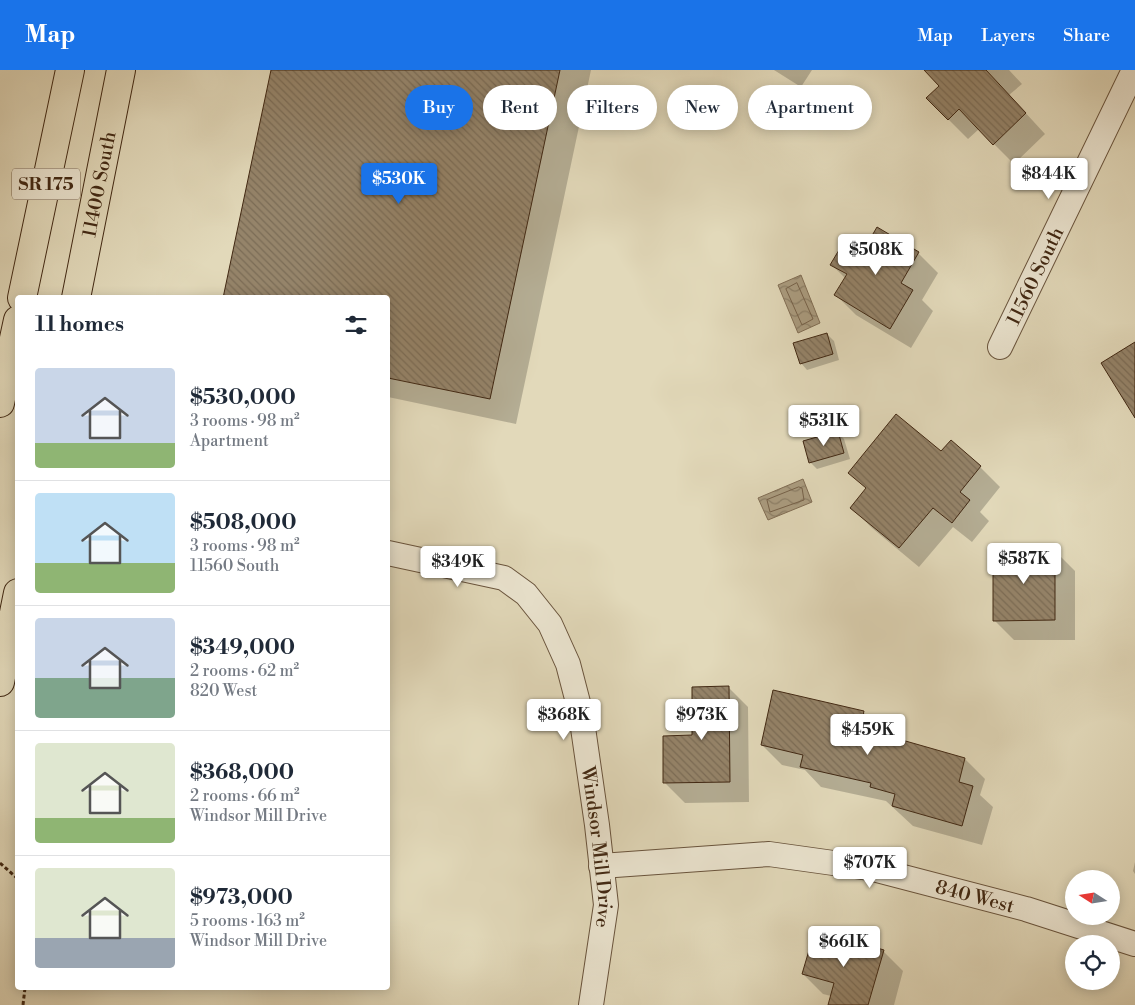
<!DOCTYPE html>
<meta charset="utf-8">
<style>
:root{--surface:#fff;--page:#f6f6f7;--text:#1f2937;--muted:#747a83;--line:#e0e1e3;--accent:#1a73e8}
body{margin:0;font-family:"Libre Bodoni",serif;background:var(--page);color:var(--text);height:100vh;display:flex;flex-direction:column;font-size:19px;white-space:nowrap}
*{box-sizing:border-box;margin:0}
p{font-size:16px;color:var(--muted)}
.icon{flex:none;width:28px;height:28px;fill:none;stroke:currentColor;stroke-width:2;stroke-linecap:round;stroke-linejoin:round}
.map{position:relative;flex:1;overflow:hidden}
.details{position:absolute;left:15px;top:225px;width:375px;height:695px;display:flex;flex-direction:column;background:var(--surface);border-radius:5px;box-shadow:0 2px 12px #0003}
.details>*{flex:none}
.banner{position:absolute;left:405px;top:15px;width:475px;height:45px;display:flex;gap:10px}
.needle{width:32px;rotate:282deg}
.fabs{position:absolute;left:1065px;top:800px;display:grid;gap:10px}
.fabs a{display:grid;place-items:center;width:55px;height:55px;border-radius:50%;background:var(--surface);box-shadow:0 2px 12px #0003;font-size:25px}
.price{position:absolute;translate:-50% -42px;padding:0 11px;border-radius:5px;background:#fff;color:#222;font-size:16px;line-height:32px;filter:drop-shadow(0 1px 2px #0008)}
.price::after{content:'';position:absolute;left:50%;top:30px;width:15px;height:11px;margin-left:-8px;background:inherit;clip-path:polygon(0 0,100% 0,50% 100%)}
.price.selected{background:var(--accent);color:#fff}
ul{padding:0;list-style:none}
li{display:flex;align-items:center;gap:15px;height:125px;padding:0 20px}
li+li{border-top:1px solid var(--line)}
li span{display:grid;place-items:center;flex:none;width:140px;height:100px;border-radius:5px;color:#555}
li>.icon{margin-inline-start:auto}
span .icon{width:60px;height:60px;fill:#fffc;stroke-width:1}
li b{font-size:21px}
h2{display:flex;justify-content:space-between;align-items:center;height:60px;padding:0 20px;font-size:21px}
.tag{padding:0 18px;border-radius:22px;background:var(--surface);box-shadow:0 2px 12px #0003;font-size:18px;line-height:45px}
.tag.selected{background:var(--accent);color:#fff}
header{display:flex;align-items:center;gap:30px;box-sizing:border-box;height:70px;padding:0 25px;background:var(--accent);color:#fff}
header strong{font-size:24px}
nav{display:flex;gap:28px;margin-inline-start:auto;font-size:18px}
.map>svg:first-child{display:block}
.water{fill:url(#water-waves);stroke:#816e55}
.shadow{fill:#0003}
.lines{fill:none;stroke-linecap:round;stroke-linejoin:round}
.shore{stroke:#76624a;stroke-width:1}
.building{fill:url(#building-back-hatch);stroke:#412813}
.minor-casing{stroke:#69543d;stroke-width:26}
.primary-casing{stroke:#412813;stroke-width:30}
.path{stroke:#412813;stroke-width:3;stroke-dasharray:4 2.5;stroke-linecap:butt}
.minor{stroke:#ece6d2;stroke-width:24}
.primary{stroke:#e2d9ba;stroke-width:28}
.labels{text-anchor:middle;stroke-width:4;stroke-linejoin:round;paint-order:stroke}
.shield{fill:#ece6d2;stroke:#74614c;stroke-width:1}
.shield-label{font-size:18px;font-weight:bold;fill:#412813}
.street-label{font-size:19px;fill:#412813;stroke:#ece6d2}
</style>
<header>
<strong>Map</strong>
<nav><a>Map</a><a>Layers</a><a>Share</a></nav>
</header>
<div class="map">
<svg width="1135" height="935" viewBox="0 0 1135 935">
<defs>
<pattern id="water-waves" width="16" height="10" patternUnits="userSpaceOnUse" patternTransform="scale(1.25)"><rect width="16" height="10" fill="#ab9d81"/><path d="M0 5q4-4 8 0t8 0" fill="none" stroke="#8d8068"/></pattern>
<pattern id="building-back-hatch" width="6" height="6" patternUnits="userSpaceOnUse" patternTransform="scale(1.25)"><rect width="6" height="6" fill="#95846a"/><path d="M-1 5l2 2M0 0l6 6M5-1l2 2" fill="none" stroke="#7b6c56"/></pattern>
</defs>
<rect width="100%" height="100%" fill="#e2d9ba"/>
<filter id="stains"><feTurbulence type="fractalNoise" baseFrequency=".004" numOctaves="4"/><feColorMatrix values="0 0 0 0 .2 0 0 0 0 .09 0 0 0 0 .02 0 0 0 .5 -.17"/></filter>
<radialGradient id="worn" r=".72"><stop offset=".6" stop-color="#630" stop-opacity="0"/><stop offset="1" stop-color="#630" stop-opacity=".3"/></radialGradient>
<!-- water -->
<path class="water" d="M801,205l19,48 -22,10 -20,-48z
M803,409l9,23 -44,18 -10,-22z"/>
<!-- shadow -->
<path class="shadow" d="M272,0h319l-75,354 -128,-27v-99z
M774,0h38l-11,17z
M943,0h66l13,14 -13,11 36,39 -31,30 -35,-35 -11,10 -20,-20 -8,-33z
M863,182l55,1 20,20 -16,27 11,11 -22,37 -55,-33 -20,-20 10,-16 -14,-14z
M827,264l7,7 5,19 -32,10 -6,-7z
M837,362l7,7 6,20 -33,10 -7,-7z
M980,397l20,20 -20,25 9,9 -17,21 -19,-15 -34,40 -47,-39 -20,-20 15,-19 -17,-16z
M1055,481l20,20v69h-61l-20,-20z
M728,617l20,20 1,95 -64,1 -20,-20 28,-47z
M863,642l20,20 -1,4 83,23 20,20 -5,16 13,12 -11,38 -69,-19 -27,-25 -65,-14 -16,-17 -23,-5 -20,-20z
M1135,792v12l-2,-3z
M883,881l20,20 -9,34h-65l2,-9 -8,-2 -20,-20z"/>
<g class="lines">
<!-- shore -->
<path class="shore" d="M797,213l16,36 -11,6 -16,-36z
M799,417l3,1 2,12 -34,12 -3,-12z"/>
</g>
<!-- building -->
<path class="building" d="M271,0h289l-70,329 -102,-21v-80h-165z
M924,0h62l40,43 -33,32 -34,-36 -11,11 -22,-22 13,-12z
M877,157l42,25 -18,31 12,7 -23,39 -56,-34 13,-21 -17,-9 15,-25 18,11z
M827,263l6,21 -33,10 -7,-21z
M1135,272v76l-34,-55z
M896,344l45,37 10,-11 30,26 -21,26 10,8 -18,23 -19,-15 -34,40 -49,-40 16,-20 -18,-15z
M838,361l6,22 -35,10 -6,-22z
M1055,479v71l-62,1v-71z
M729,616l1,96 -67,1v-47l29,-1v-48z
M773,620l91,21 -4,17 105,30 -6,24 14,4 -11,40 -70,-20 3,-12 -25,-7 1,-4 -71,-16 3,-12 -42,-10z
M815,860l69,20 -16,55h-40l6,-22 -32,-9z"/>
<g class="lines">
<!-- minor casing -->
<g class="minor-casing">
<g id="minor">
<path id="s1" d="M1000,277l134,-277"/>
<path id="s2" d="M388,483l116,25 22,16 24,30 18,40 13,50 16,111 9,80 -15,100"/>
<path id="s3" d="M601,796l168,-12 100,14 157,41 109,35"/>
</g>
</g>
<!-- primary casing -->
<g class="primary-casing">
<g id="primary">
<path d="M22,228l48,-228"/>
<path id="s4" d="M76,228l45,-228"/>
<path d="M0,333l18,-83"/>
<path d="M0,612l18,-89"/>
</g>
</g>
<!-- path -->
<path class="path" d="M0,793l18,16
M23,935l2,-17"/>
<!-- minor -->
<use href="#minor" class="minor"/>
<!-- primary -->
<use href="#primary" class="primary"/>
</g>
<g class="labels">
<!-- shield labels -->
<rect class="shield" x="12" y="98.5" width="68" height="31" rx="4"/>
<g class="shield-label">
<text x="46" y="120">SR 175</text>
</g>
<!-- street labels -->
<g class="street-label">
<text dy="7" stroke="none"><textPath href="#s4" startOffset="116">11400 South</textPath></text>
<text dy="7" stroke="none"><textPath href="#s1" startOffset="79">11560 South</textPath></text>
<text dy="7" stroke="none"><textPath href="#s2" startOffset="414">Windsor Mill Drive</textPath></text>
<text dy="7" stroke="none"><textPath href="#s3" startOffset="379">840 West</textPath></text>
</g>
</g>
<rect width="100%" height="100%" filter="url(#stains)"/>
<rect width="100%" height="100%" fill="url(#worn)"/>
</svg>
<div class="fabs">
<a><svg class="needle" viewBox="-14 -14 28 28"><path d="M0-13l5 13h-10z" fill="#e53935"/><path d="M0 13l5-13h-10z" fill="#747a83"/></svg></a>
<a><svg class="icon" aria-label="locate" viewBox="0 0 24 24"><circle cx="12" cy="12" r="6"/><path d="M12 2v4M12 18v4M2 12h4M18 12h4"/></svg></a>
</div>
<b class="price" style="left:1049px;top:130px">$844K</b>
<b class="price selected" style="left:399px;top:135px">$530K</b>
<b class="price" style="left:876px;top:206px">$508K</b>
<b class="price" style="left:824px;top:377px">$531K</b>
<b class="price" style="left:1024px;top:515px">$587K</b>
<b class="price" style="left:458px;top:518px">$349K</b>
<b class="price" style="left:564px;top:671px">$368K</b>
<b class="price" style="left:702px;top:671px">$973K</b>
<b class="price" style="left:868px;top:686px">$459K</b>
<b class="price" style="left:870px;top:819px">$707K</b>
<b class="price" style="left:844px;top:898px">$661K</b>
<div class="banner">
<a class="tag selected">Buy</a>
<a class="tag">Rent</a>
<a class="tag">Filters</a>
<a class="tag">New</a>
<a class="tag">Apartment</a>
</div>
<section class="details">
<h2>11 homes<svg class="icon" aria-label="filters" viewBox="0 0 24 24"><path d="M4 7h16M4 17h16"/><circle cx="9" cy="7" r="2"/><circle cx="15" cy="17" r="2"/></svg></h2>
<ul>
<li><span style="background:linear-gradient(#c9d6e8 75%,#8fb573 0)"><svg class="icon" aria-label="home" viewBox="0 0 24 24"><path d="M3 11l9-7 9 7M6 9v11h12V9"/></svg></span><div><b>$530,000</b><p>3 rooms · 98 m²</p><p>Apartment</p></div></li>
<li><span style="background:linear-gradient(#bfe0f5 70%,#8fb573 0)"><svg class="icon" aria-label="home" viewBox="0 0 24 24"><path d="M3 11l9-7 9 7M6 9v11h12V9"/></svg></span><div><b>$508,000</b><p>3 rooms · 98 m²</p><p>11560 South</p></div></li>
<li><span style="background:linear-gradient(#c9d6e8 60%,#7fa58c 0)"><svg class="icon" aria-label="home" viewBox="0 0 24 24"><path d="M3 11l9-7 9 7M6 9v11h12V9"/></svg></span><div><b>$349,000</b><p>2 rooms · 62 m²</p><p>820 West</p></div></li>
<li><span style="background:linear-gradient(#dfe7d0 75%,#8fb573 0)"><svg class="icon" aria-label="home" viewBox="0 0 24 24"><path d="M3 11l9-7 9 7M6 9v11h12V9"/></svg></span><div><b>$368,000</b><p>2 rooms · 66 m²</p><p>Windsor Mill Drive</p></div></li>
<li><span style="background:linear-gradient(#dfe7d0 70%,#9aa5b1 0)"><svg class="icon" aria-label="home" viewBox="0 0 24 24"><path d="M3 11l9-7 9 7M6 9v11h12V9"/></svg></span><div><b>$973,000</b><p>5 rooms · 163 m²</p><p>Windsor Mill Drive</p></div></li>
</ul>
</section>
</div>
